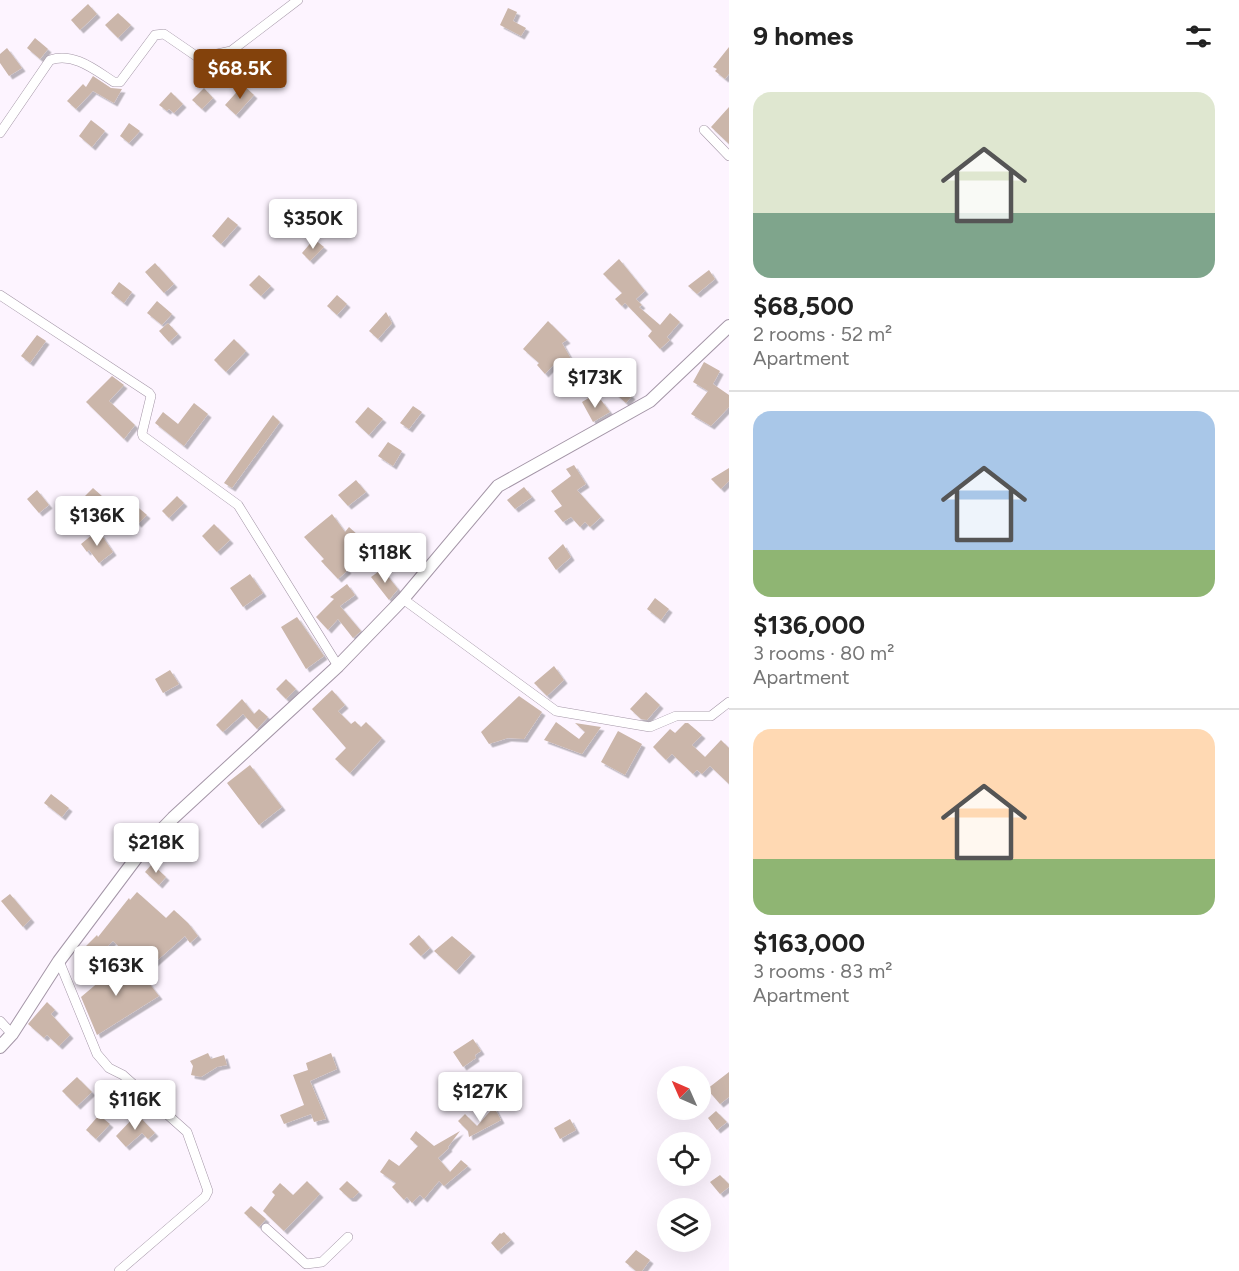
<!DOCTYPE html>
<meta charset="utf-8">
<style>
:root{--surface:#fff;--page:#f6f6f6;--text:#222;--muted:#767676;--line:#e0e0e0;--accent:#83420c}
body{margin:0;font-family:Figtree,sans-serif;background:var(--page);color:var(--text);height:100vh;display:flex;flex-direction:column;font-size:22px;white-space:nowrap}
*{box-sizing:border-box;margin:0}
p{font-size:20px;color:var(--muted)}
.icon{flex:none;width:33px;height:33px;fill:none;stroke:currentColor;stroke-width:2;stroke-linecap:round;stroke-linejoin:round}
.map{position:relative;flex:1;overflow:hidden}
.details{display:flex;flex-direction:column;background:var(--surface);width:510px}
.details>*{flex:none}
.needle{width:39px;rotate:315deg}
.fabs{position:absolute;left:657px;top:1066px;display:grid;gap:12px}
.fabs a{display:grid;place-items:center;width:54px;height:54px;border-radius:50%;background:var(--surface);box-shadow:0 6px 24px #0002;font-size:30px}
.price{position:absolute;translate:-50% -51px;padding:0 14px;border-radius:6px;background:#fff;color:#222;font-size:20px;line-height:39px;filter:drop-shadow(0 2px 3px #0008)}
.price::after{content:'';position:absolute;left:50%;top:36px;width:18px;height:14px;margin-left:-9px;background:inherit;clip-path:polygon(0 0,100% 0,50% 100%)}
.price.on{background:var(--accent);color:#fff}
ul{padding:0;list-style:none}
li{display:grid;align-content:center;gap:12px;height:318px;padding:0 24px}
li+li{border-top:2px solid var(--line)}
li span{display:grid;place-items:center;height:186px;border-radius:18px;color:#555}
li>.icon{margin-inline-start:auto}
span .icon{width:108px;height:108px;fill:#fffc;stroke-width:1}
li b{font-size:26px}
h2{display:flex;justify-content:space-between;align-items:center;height:72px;padding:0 24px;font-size:26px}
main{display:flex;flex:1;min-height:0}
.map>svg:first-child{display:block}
.building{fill:#cbb6aa;filter:url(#shadow)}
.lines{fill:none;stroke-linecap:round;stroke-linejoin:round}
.minor-casing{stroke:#a496a7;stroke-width:10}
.tertiary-casing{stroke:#a496a7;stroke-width:14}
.minor{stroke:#fff;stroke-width:9}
.tertiary{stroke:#fff;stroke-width:12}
</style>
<main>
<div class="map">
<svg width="729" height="1271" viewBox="0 0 729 1271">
<defs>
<filter id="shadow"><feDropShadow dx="3.5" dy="3.5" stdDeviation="0" flood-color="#0004"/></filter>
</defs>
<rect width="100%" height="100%" fill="#fdf4ff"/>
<!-- building -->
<path class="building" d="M88,4l9,10 -17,16 -9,-10z
M508,8l9,4 -4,9 13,7 -5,8 -21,-11z
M118,13l13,12 -13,13 -13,-13z
M35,38l13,11 -8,10 -13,-11z
M729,47v27l-4,5 -10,-8 2,-2 -4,-2z
M7,48l15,20 -13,8 -9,-13v-9z
M93,76l18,12 11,1 -8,14 -21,-12 -17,18 -9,-8 16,-17 3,3z
M243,85l11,10 -18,20 -11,-10z
M204,88l9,10 -11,11 -10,-9z
M171,92l12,12 -9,9 -5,-4 -2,2 -8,-6z
M729,107v37l-18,-17z
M91,120l14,11 -13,16 -13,-11z
M129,123l11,8 -11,12 -9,-7z
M228,217l10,8 -17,19 -9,-8z
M314,239l10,8 -14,14 -8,-8z
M619,259l26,32 -9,8 6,6 -3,2 21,18 10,-12 10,9 -13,15 3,3 -10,9 -12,-13 4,-5 -27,-28 -3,3 -7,-7 7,-6 -19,-19z
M155,263l19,21 -10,9 -19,-21z
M709,270l6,9 -18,15 -9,-8z
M259,275l12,11 -10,10 -12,-11z
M119,282l13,10 -8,11 -13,-10z
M337,295l10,9 -10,11 -10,-9z
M157,301l15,13 -10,11 -15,-12z
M386,312l6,11 -14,16 -9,-8z
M548,321l19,19 -5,3 17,30 -2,2 -17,-17 -15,16 -8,-9 2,-2 -16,-14z
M168,323l10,11 -9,8 -10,-11z
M37,335l9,6 -16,22 -9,-7z
M234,339l12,12 -20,21 -12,-12z
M704,362l16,9 -7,13 16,11v12l-18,19 -20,-12 17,-23 -15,-9z
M112,376l12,9 -15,16 26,24 -11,14 -38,-37z
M615,381l17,15 -6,7 -17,-15z
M592,396l4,7 5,-3 9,12 -17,10 -11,-20z
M194,403l14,11 -24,32 -29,-23 8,-11 15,12z
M413,406l9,6 -13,17 -9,-6z
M368,407l15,12 -14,16 -14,-13z
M273,415l7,7 -48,66 -8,-5z
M388,442l14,9 -9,15 -15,-10z
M574,465l12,19 -9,6 24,27 -11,10 -5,-5 -5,5 -9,-10 -8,5 -9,-11 8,-5 -11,-15 20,-15 -5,-7z
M729,468v13l-8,8 -10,-10z
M356,480l10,12 -18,14 -10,-11z
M524,487l8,10 -17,12 -8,-9z
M93,488l11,10 -9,9 -10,-11z
M37,490l12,15 -10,8 -12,-14z
M177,496l7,7 -15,15 -7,-7z
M134,504l13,11 -9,9 -12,-12z
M90,508l10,9 -10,11 -11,-9z
M332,514l13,18 4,-5 11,10 -15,15 8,6 -8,9 3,3 -10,9 -17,-18 3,-2 -20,-22z
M214,524l16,16 -13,12 -15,-16z
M98,530l15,22 -14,11 -10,-13 -2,2 -6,-8z
M563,544l8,13 -15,13 -8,-12z
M382,569l16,20 -9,11 -18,-23z
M250,574l13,19 -20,14 -13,-19z
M347,584l8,11 -15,11 21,25 -8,7 -15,-19 -10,11 -12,-13 18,-18 -4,-2z
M655,598l14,11 -8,11 -14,-11z
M297,617l27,39 -18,13 -25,-42z
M554,666l10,14 -17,16 -13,-13z
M170,670l9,14 -16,9 -8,-14z
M286,679l10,10 -10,10 -10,-10z
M332,690l13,15 -7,6 13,13 4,-3 6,6 5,-5 16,16 -32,35 -15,-14 11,-11 -34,-39z
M646,692l14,13 -13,15 -6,-1 -11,-10z
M519,696l23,16 -18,27 -16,-1 -19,6 -8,-12z
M242,699l12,15 5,-5 9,8 -11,12 -14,-15 -20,18 -7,-7z
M556,722l23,17 6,-7 -10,-9 26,4 -19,27 -38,-14z
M685,723h3l14,12 -10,10 13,12 16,-17 8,8v36l-19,-18 -8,8 -5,-4 -4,4 -21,-20 -6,6 -13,-13 17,-18 5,4z
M618,731l24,13 -17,31 -24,-13z
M250,765l32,42 -23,18 -32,-42z
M51,794l18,14 -7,9 -18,-14z
M152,864l14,13 -7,8 -14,-13z
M137,892l29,26 8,-8 14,13 10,13 -8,7 -5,-7 -40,35 -32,-30 -16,16 -11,-11 11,-11 1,2 31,-39 1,2z
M10,894l21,25 -8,8 -22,-26z
M419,935l11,13 -9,8 -12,-12z
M452,936l20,17 -16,18 -22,-20z
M93,960l18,18 3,5 24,-14 21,27 -62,39 -16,-38 19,-16 -14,-13z
M47,1002l8,8 -4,4 19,21 -11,11 -12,-11 -3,3 -16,-14z
M473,1039l8,12 -6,4 1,3 -13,9 -10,-15z
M208,1053l3,6 13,-4 3,10 -10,2 -16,10 -10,-2 2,-9 -3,-5z
M331,1053l6,16 -27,12 16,38 -12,3 -3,-8 -27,10 -4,-9 24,-10 -11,-30 15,-5 -2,-7z
M729,1072v25l-9,7 -13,-15z
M77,1077l15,15 -15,14 -15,-15z
M494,1107l7,13 -32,17 -1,-6 -10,-10 7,-7 12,12z
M716,1111l11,11 -10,8 -9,-12z
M137,1114l18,19 -7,6 -6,-6 -16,14 -10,-11z
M99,1115l11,9 -14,15 -10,-9z
M570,1119l6,11 -16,9 -6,-11z
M416,1131l18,15 26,-15 -12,16 1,1 -11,10 12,14 11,-12 7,6 -24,20 -5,-5 -15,18 -4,-4 -8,8 -5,-6 -3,3 -12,-13 4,-4 -16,-11 9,-13 10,7 19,-20 -8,-7z
M720,1175l9,9v3l-9,7 -10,-12z
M307,1181l13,13 -36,37 -21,-20 12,-16 -3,-3 8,-9 13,12z
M347,1181l12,11 -6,6h-4l-10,-9z
M251,1206l15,13 -7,8 -15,-14z
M504,1232l7,8 -13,11 -7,-8 9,-10 1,1z
M636,1250l14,10 -8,11h-6l-11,-9z"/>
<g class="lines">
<!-- minor casing -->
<g class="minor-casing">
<path id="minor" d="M704,130l25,26
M0,133l50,-73c24,-8 45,10 64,22h6l35,-47 9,-1 35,24 32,-7 67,-51
M0,295l149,98 2,3 -9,37 1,3 95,69 100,161
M403,599l153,112 94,16 26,-11h35l18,-14
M59,961l38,93 12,14 14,7 64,57 21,59 -3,6 -86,74
M0,1021l12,13
M266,1228l40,36 16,-2 26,-25"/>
</g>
<!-- tertiary casing -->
<g class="tertiary-casing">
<path id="tertiary" d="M0,1047l12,-13 47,-73 84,-112 30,-31 165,-152 65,-67 95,-113 152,-85 79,-75"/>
</g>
<!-- minor -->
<use href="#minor" class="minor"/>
<!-- tertiary -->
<use href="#tertiary" class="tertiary"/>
</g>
</svg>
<div class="fabs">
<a><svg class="needle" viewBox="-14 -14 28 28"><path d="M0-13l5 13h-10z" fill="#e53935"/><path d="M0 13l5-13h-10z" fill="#767676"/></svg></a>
<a><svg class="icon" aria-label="locate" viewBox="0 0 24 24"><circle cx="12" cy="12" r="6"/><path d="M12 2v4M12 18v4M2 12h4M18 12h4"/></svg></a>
<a><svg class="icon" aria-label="layers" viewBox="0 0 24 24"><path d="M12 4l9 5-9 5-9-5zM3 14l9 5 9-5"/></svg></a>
</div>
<b class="price on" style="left:240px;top:100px">$68.5K</b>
<b class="price" style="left:313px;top:250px">$350K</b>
<b class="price" style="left:595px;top:409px">$173K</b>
<b class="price" style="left:97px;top:547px">$136K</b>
<b class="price" style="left:385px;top:584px">$118K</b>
<b class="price" style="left:156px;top:874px">$218K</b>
<b class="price" style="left:116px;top:997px">$163K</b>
<b class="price" style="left:480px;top:1123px">$127K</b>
<b class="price" style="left:135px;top:1131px">$116K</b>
</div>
<section class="details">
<h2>9 homes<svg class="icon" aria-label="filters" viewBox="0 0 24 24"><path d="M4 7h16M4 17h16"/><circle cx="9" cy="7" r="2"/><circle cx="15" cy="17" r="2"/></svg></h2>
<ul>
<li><span style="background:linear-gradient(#dfe7d0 65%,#7fa58c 0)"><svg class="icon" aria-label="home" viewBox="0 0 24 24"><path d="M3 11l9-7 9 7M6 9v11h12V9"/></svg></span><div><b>$68,500</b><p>2 rooms · 52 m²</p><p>Apartment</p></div></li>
<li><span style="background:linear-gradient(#a9c7e8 75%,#8fb573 0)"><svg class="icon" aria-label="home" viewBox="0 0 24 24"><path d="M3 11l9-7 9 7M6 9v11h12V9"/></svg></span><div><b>$136,000</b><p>3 rooms · 80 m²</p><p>Apartment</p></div></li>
<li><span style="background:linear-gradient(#ffd9b3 70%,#8fb573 0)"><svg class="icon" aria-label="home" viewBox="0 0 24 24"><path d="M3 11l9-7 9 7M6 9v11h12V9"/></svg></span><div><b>$163,000</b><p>3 rooms · 83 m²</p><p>Apartment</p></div></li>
</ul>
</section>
</main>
